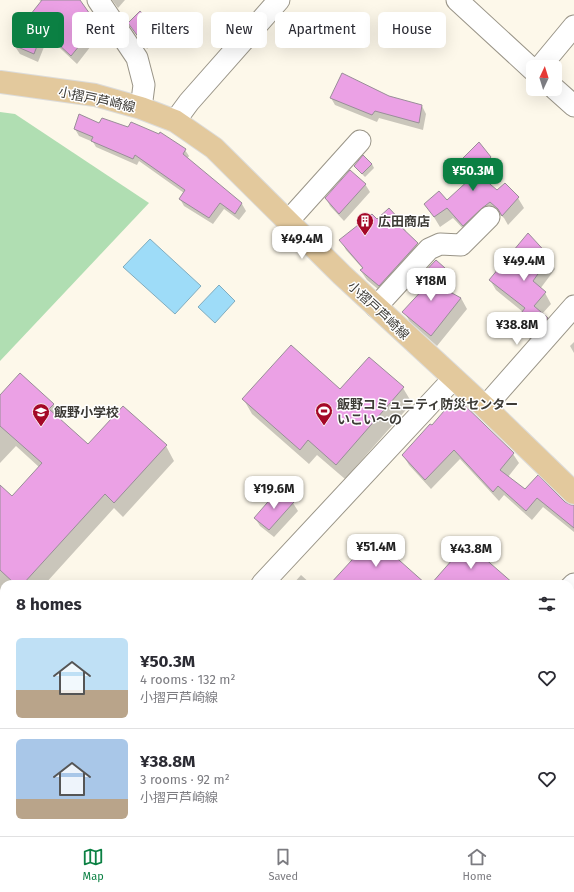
<!DOCTYPE html>
<meta charset="utf-8">
<style>
:root{--surface:#fff;--page:#f7f7f7;--text:#2b2b33;--muted:#7c7c81;--line:#e1e1e2;--accent:#0b8043}
body{margin:0;font-family:"Fira Sans","Noto Sans JP",sans-serif;background:var(--page);color:var(--text);height:100vh;display:flex;flex-direction:column;font-size:15px;white-space:nowrap}
*{box-sizing:border-box;margin:0}
p{font-size:13px;color:var(--muted)}
.icon{flex:none;width:22px;height:22px;fill:none;stroke:currentColor;stroke-width:2;stroke-linecap:round;stroke-linejoin:round}
.map{position:relative;flex:1;overflow:hidden}
.side{position:absolute;left:0px;top:580px;width:574px;height:256px;display:flex;flex-direction:column;background:var(--surface);border-radius:12px 12px 0 0;box-shadow:0 4px 16px #0002}
.side>*{flex:none}
.hud{position:absolute;left:12px;top:12px;width:550px;height:36px;display:flex;gap:8px}
.needle{width:26px;rotate:4deg}
.tools{position:absolute;left:526px;top:60px;display:grid;gap:8px}
.tools a{display:grid;place-items:center;width:36px;height:36px;border-radius:6px;background:var(--surface);box-shadow:0 4px 16px #0002;font-size:20px}
.price{position:absolute;translate:-50% -34px;padding:0 9px;border-radius:8px;background:#fff;color:#222;font-size:13px;line-height:26px;filter:drop-shadow(0 1px 2px #0008)}
.price::after{content:'';position:absolute;left:50%;top:24px;width:12px;height:9px;margin-left:-6px;background:inherit;clip-path:polygon(0 0,100% 0,50% 100%)}
.price.active{background:var(--accent);color:#fff}
ul{padding:0;list-style:none}
li{display:flex;align-items:center;gap:12px;height:100px;padding:0 16px}
li+li{border-top:1px solid var(--line)}
li span{display:grid;place-items:center;flex:none;width:112px;height:80px;border-radius:6px;color:#555}
li>.icon{margin-inline-start:auto}
span .icon{width:48px;height:48px;fill:#fffc;stroke-width:1}
li b{font-size:17px}
h2{display:flex;justify-content:space-between;align-items:center;height:48px;padding:0 16px;font-size:17px}
.chip{padding:0 14px;border-radius:6px;background:var(--surface);box-shadow:0 4px 16px #0002;font-size:14px;line-height:36px}
.chip.active{background:var(--accent);color:#fff}
.tabs{display:flex;justify-content:space-around;align-items:center;height:56px;border-top:1px solid var(--line);background:var(--surface);font-size:11px;color:var(--muted)}
.tabs a{display:grid;justify-items:center;gap:2px}
.tabs .active{color:var(--accent)}
.map>svg:first-child{display:block}
.green{fill:#b0deb2}
.water{fill:#9edcf8;stroke:#81acbe}
.shadow{fill:#0003}
.lines{fill:none;stroke-linecap:round;stroke-linejoin:round}
.river{stroke:#9edcf8;stroke-width:30}
.building{fill:#eba1e5;stroke:#998e98}
.minor-casing{stroke:#9a9588;stroke-width:23}
.major-casing{stroke:#dcdcdb;stroke-width:24}
.minor{stroke:#fff;stroke-width:21}
.major{stroke:#e3c99d;stroke-width:22}
.labels{text-anchor:middle;stroke-width:3;stroke-linejoin:round;paint-order:stroke}
.street-label{font-size:13px;fill:#3d3b36;stroke:#fff}
.poi-label{font-size:13px;font-weight:bold;fill:#3d3b36;stroke:#fff;text-anchor:start}
</style>
<div class="map">
<svg width="574" height="836" viewBox="0 0 574 836">
<rect width="100%" height="100%" fill="#fdf8ea"/>
<!-- green -->
<path class="green" d="M0,112l15,2 134,89 -149,158z"/>
<!-- water -->
<path class="water" d="M150,239l51,47 -26,28 -52,-47z
M219,285l16,16 -20,22 -17,-16z"/>
<!-- shadow -->
<path class="shadow" d="M39,0h33l24,24 5,9 -24,31 -29,-27 -10,25 -18,-8 -6,-9 28,-43z
M112,0h13l-7,8z
M129,23l27,5 5,7 -14,14z
M388,97l34,9 4,8 -3,16 -44,-12 -2,4 -42,-17 -4,-7z
M80,115l20,9 85,26 4,6 -2,3 55,45 4,7 -7,9 -15,-11 -11,15 -29,-18 -4,-7 4,-6 -45,-32 -2,4 -41,-18 -3,-5 -14,-6 -4,-7z
M490,158l6,10 -11,12 12,11 21,7 6,10 -16,17 -4,-7 -8,-7 -27,24 -16,-17 -13,9 -14,-23 21,-3 24,-22 -3,-6 2,-2 -8,-11z
M372,164l2,4 -9,9 -8,-8z
M365,184l5,8 -26,29 -14,-15 -4,-8z
M377,221l23,1 6,9 -1,1 12,12 5,9 -37,42 -18,-15 -6,-9 2,-2 -17,-19 -5,-10z
M549,258l6,11 -15,20 5,4 6,11 -9,10 5,4 6,11 -14,17 -17,-13 -6,-11 7,-10 -27,-22 -6,-10z
M444,269l6,10 -8,9 19,10 6,11 -30,37 -27,-24 -6,-10 21,-24 -5,-10z
M574,342v11l-4,-7z
M369,358l34,30 9,15 -67,76 -28,-24 -8,9 -57,-50 -8,-14 97,-10z
M0,396l53,8 9,15 -2,2 28,25h78l8,15 -51,56 -9,-9 -69,76h-41v17l-4,4v-118l12,11 27,-31 -23,-21 -16,17z
M456,399l57,55 6,9 -11,14 18,13 48,16v26l-31,-25 -11,13 -28,-25 -5,6 -39,-42 -29,30 -22,-24 -6,-10 29,-28z
M279,491l14,12 5,8 -24,26 -14,-11 -5,-8z
M301,575l10,9h-18z
M0,625l4,7v5l-4,5z
M570,642l4,4v66l-4,5z
M383,832h34l-4,4h-26z"/>
<g class="lines">
<!-- river -->
<path class="river" d="M133,832l4,4"/>
</g>
<!-- building -->
<path class="building" d="M42,0h38l17,24 -26,32 -28,-26 -9,24 -21,-9 6,-16z
M140,11l17,16 -15,15 -14,-19z
M342,73l47,23 33,9 -3,18 -44,-12 -3,4 -42,-17z
M79,114l20,9 3,-5 26,9 3,-5 28,12 1,-2 26,17 -3,5 59,49 -7,11 -15,-11 -11,15 -30,-19 6,-9 -50,-35 -2,4 -42,-18 2,-4 -19,-8z
M479,142l12,15 -14,16 20,17 8,-7 14,14 -17,19 -4,-7 -8,-7 -9,7 -18,17 -16,-18 -13,9 -10,-13 15,-13 8,9 24,-22 -4,-5 5,-5 -11,-8z
M363,155l9,9 -10,10 -8,-8z
M350,170l16,14 -27,30 -14,-16z
M389,208l12,13 -3,3 20,19 -39,43 -19,-16 3,-2 -24,-28 33,-26 5,5z
M528,233l22,24 -17,24 13,11 -12,14 14,12 -16,18 -18,-14 11,-14 -36,-28z
M436,260l9,8 -13,14 29,16 -30,38 -29,-24 24,-26 -7,-8z
M291,345l49,44 29,-32 35,30 -68,78 -28,-25 -8,10 -58,-51z
M20,373l34,31 -5,5 39,35 35,-38 44,39 -53,58 -9,-9 -82,90h-8l-15,-14v-85l12,11 30,-33 -42,-37v-31z
M456,397l58,56 -14,17 25,19 13,-14 27,27 6,3h3v23l-37,-30 -11,13 -28,-25 -5,6 -39,-42 -29,30 -23,-25 28,-31 2,1z
M279,489l15,13 -25,28 -15,-12z
M373,537l53,47h-96z
M467,543l47,41h-83z"/>
<g class="lines">
<!-- minor casing -->
<g class="minor-casing">
<path id="minor" d="M98,0l39,58 7,27 -3,23
M457,0l76,70
M540,67l34,-41
M555,89l19,17
M175,121l14,-19 90,-102
M288,221l72,-80
M376,307l53,-58 11,-5 21,1 28,-28
M485,407l89,-101
M262,584l191,-205
M570,588l4,-4
M0,719l4,1
M516,832l4,4
M28,836l4,-4"/>
</g>
<!-- major casing -->
<g class="major-casing">
<path id="major" d="M0,82l95,13 46,13 34,13 39,27 128,127 143,132 89,86"/>
</g>
<!-- minor -->
<use href="#minor" class="minor"/>
<!-- major -->
<use href="#major" class="major"/>
</g>
<!-- icons -->
<defs>
<g id="building-pin" transform="scale(0.9)"><path d="M0 17L-7.5 6A9.5 9.5 0 1 1 7.5 6Z" fill="#a40827" stroke="#fff"/><path d="M-4-6H4V6H1V3H-1V6H-4ZM-2.5-4.3h1.7v1.8h-1.7ZM.8-4.3h1.7v1.8H.8ZM-2.5-1h1.7V.8h-1.7ZM.8-1h1.7V.8H.8Z" fill="#fff"/></g>
<g id="stadium-pin" transform="scale(0.9)"><path d="M0 17L-7.5 6A9.5 9.5 0 1 1 7.5 6Z" fill="#a40827" stroke="#fff"/><path d="M0-5a6.5 5 0 1 0 0 10a6.5 5 0 1 0 0-10ZM-3.5-1.8h7v3.6h-7Z" fill="#fff"/></g>
<g id="school-pin" transform="scale(0.9)"><path d="M0 17L-7.5 6A9.5 9.5 0 1 1 7.5 6Z" fill="#a40827" stroke="#fff"/><path d="M0-5L7-2L0 1L-7-2ZM-4 1L0 2.5L4 1V4Q0 6-4 4Z" fill="#fff"/></g>
</defs>
<g fill-rule="evenodd">
<use href="#building-pin" x="365" y="221"/>
<use href="#stadium-pin" x="324" y="411"/>
<use href="#school-pin" x="41" y="412"/>
</g>
<g class="labels">
<!-- street labels -->
<g class="street-label">
<text transform="translate(97 99) rotate(12)" y="5">小摺戸芦崎線</text>
<text transform="translate(379 310) rotate(43)" y="5">小摺戸芦崎線</text>
</g>
<!-- poi labels -->
<g class="poi-label">
<text x="378" y="226">広田商店</text>
<text x="337" y="409">飯野コミュニティ防災センター<tspan x="337" dy="15">いこい～の</tspan></text>
<text x="54" y="417">飯野小学校</text>
</g>
</g>
</svg>
<div class="tools">
<a><svg class="needle" viewBox="-14 -14 28 28"><path d="M0-13l5 13h-10z" fill="#e53935"/><path d="M0 13l5-13h-10z" fill="#7c7c81"/></svg></a>
</div>
<b class="price active" style="left:473px;top:192px">¥50.3M</b>
<b class="price" style="left:302px;top:260px">¥49.4M</b>
<b class="price" style="left:524px;top:282px">¥49.4M</b>
<b class="price" style="left:431px;top:302px">¥18M</b>
<b class="price" style="left:517px;top:346px">¥38.8M</b>
<b class="price" style="left:274px;top:510px">¥19.6M</b>
<b class="price" style="left:376px;top:568px">¥51.4M</b>
<b class="price" style="left:471px;top:570px">¥43.8M</b>
<div class="hud">
<a class="chip active">Buy</a>
<a class="chip">Rent</a>
<a class="chip">Filters</a>
<a class="chip">New</a>
<a class="chip">Apartment</a>
<a class="chip">House</a>
</div>
<section class="side">
<h2>8 homes<svg class="icon" aria-label="filters" viewBox="0 0 24 24"><path d="M4 7h16M4 17h16"/><circle cx="9" cy="7" r="2"/><circle cx="15" cy="17" r="2"/></svg></h2>
<ul>
<li><span style="background:linear-gradient(#bfe0f5 65%,#b9a48a 0)"><svg class="icon" aria-label="home" viewBox="0 0 24 24"><path d="M3 11l9-7 9 7M6 9v11h12V9"/></svg></span><div><b>¥50.3M</b><p>4 rooms · 132 m²</p><p>小摺戸芦崎線</p></div><svg class="icon" aria-label="heart" viewBox="0 0 24 24"><path d="M12 20l-8-8c-3-5 5-10 8-4 3-6 11-1 8 4z"/></svg></li>
<li><span style="background:linear-gradient(#a9c7e8 75%,#b9a48a 0)"><svg class="icon" aria-label="home" viewBox="0 0 24 24"><path d="M3 11l9-7 9 7M6 9v11h12V9"/></svg></span><div><b>¥38.8M</b><p>3 rooms · 92 m²</p><p>小摺戸芦崎線</p></div><svg class="icon" aria-label="heart" viewBox="0 0 24 24"><path d="M12 20l-8-8c-3-5 5-10 8-4 3-6 11-1 8 4z"/></svg></li>
</ul>
</section>
</div>
<nav class="tabs">
<a class="active"><svg class="icon" aria-label="map" viewBox="0 0 24 24"><path d="M3 6l6-2 6 2 6-2v14l-6 2-6-2-6 2zM9 4v14M15 6v14"/></svg>Map</a>
<a><svg class="icon" aria-label="saved" viewBox="0 0 24 24"><path d="M7 4h10v16l-5-4-5 4z"/></svg>Saved</a>
<a><svg class="icon" aria-label="home" viewBox="0 0 24 24"><path d="M3 11l9-7 9 7M6 9v11h12V9"/></svg>Home</a>
</nav>
